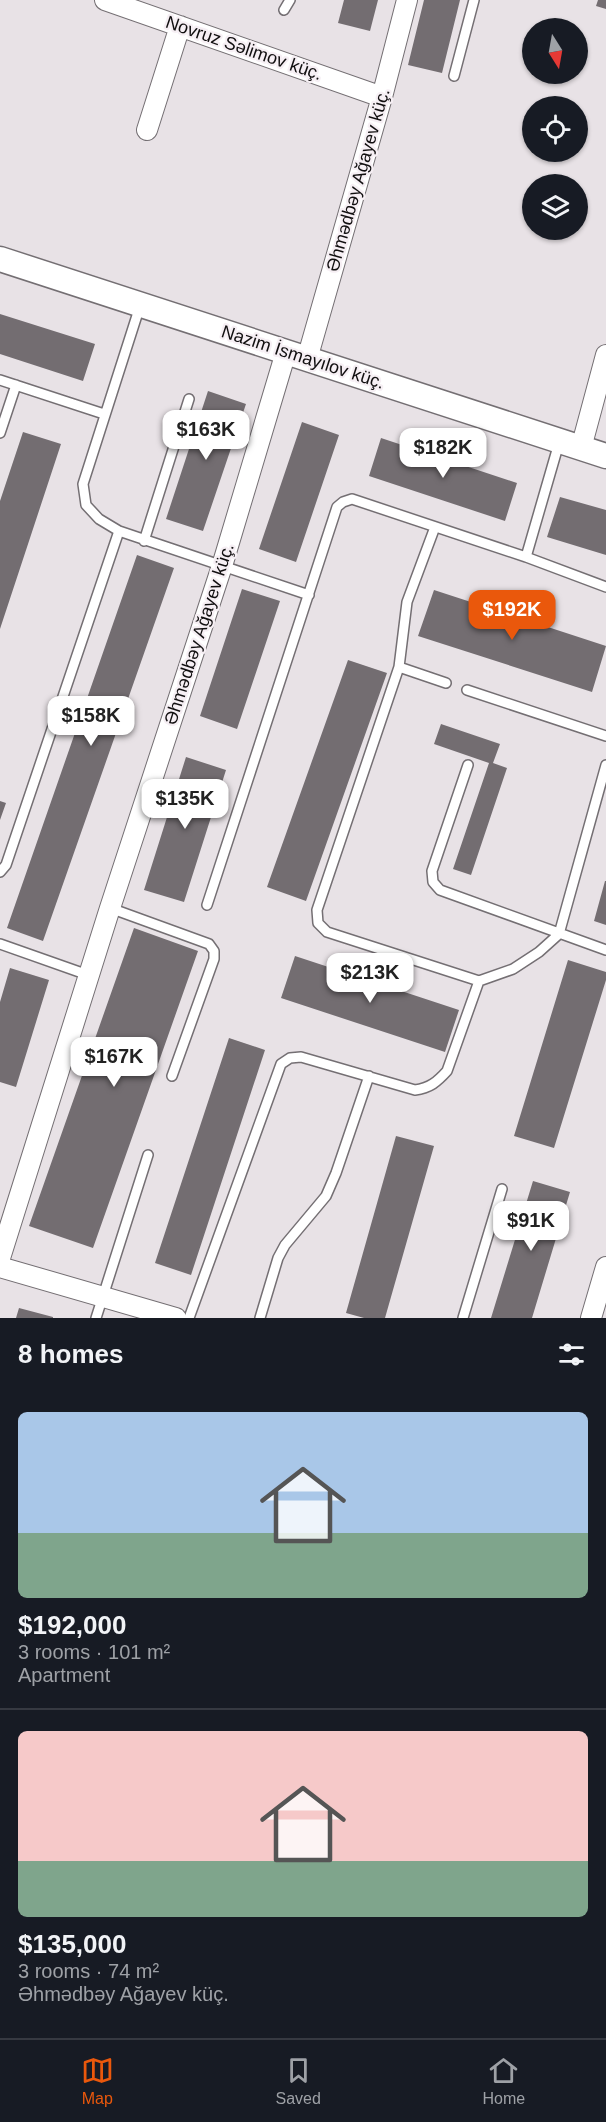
<!DOCTYPE html>
<meta charset="utf-8">
<style>
:root{--surface:#171b24;--page:#242831;--text:#f1f3f6;--muted:#9ea1a6;--line:#363941;--accent:#ea580c}
body{margin:0;font-family:Arial,sans-serif;background:var(--page);color:var(--text);height:100vh;display:flex;flex-direction:column;font-size:22px;white-space:nowrap}
*{box-sizing:border-box;margin:0}
p{font-size:20px;color:var(--muted)}
.icon{flex:none;width:33px;height:33px;fill:none;stroke:currentColor;stroke-width:2;stroke-linecap:round;stroke-linejoin:round}
.map{position:relative;height:1318px;overflow:hidden}
.side{display:flex;flex-direction:column;background:var(--surface);flex:1}
.side>*{flex:none}
.needle{width:39px;rotate:169deg}
.fabs{position:absolute;left:522px;top:18px;display:grid;gap:12px}
.fabs a{display:grid;place-items:center;width:66px;height:66px;border-radius:50%;background:var(--surface);box-shadow:0 2px 4px #0004;font-size:30px}
.price{position:absolute;translate:-50% -51px;padding:0 14px;border-radius:12px;background:#fff;color:#222;font-size:20px;line-height:39px;filter:drop-shadow(0 2px 3px #0008)}
.price::after{content:'';position:absolute;left:50%;top:36px;width:18px;height:14px;margin-left:-9px;background:inherit;clip-path:polygon(0 0,100% 0,50% 100%)}
.price.selected{background:var(--accent);color:#fff}
ul{padding:0;list-style:none}
li{display:grid;align-content:center;gap:12px;height:318px;padding:0 18px}
li+li{border-top:2px solid var(--line)}
li span{display:grid;place-items:center;height:186px;border-radius:9px;color:#555}
li>.icon{margin-inline-start:auto}
span .icon{width:108px;height:108px;fill:#fffc;stroke-width:1}
li b{font-size:26px}
h2{display:flex;justify-content:space-between;align-items:center;height:72px;padding:0 18px;font-size:26px}
.dock{display:flex;justify-content:space-around;align-items:center;height:84px;border-top:2px solid var(--line);background:var(--surface);font-size:16px;color:var(--muted)}
.dock a{display:grid;justify-items:center;gap:3px}
.dock .selected{color:var(--accent)}
.map>svg:first-child{display:block}
.building{fill:#736d71}
.lines{fill:none;stroke-linecap:round;stroke-linejoin:round}
.service-casing{stroke:#746f73;stroke-width:12}
.minor-casing{stroke:#746f73;stroke-width:22}
.tertiary-casing{stroke:#746f73;stroke-width:27}
.service{stroke:#fff;stroke-width:9}
.minor{stroke:#fff;stroke-width:20}
.tertiary{stroke:#fff;stroke-width:24}
.labels{text-anchor:middle;stroke-width:4.5;stroke-linejoin:round;paint-order:stroke}
.street-label{font-size:18px;fill:#110f10;stroke:#f6eff4}
</style>
<div class="map">
<svg width="606" height="1318" viewBox="0 0 606 1318">
<rect width="100%" height="100%" fill="#e8e2e6"/>
<!-- building -->
<path class="building" d="M344,0h34l-8,31 -32,-8z
M424,0h36l-18,73 -34,-8z
M598,0h8v9l-10,-3z
M0,314l95,30 -12,37 -83,-27z
M208,391l38,13 -43,127 -37,-12z
M302,422l37,13 -43,127 -37,-13z
M23,432l38,12 -61,185v-128z
M381,438l136,45 -12,38 -136,-45z
M560,497l46,13v45l-59,-18z
M137,555l37,13 -131,373 -36,-13z
M242,589l38,12 -43,128 -37,-13z
M434,590l172,56 -14,46 -174,-56z
M348,660l39,13 -81,228 -39,-14z
M441,724l59,20 -7,19 14,5 -36,107 -18,-6 36,-106 -55,-19z
M186,757l40,13 -42,132 -40,-12z
M0,801l6,2 -6,17z
M605,881h1v44l-12,-4z
M134,928l64,23 -105,297 -64,-22z
M295,956l164,54 -14,42 -164,-54z
M568,960l38,12v8l-52,168 -40,-12z
M10,968l39,12 -33,107 -16,-5v-80z
M229,1038l36,12 -74,225 -36,-12z
M396,1136l38,10 -49,172h-21l-18,-5z
M533,1181l37,11 -38,126h-41z
M19,1308l34,9v1h-37z"/>
<g class="lines">
<!-- service casing -->
<g class="service-casing">
<path id="service" d="M284,10l6,-10
M454,76l20,-76
M140,306l-57,178 3,21 13,14 20,12 190,64
M0,380l104,34
M0,433l16,-48
M435,527l-28,75 -8,65 -82,243 1,13 9,9 152,49 34,-12 26,-17 20,-18 47,-169
M144,541l45,-142
M526,557l33,-114
M399,667l47,16
M467,690l139,46
M468,765l-36,106 1,11 7,8 166,60
M0,872l6,-7 113,-334
M207,905l130,-398 6,-5 9,-3 174,58 80,30
M110,908l99,36 5,7v8l-42,117
M0,944l88,31
M96,1318l52,-163
M189,1318l92,-254 9,-6 11,-1 114,33c15,-2 22,-8 32,-19l32,-90
M260,1318l18,-60 7,-13 41,-49 10,-23 33,-97
M463,1318l39,-129"/>
</g>
<!-- minor casing -->
<g class="minor-casing">
<path id="minor" d="M105,0l277,97
M147,130l33,-104
M307,359l75,-262 25,-97
M581,448l25,-93
M0,1258l110,-350 112,-342 64,-214
M0,1267l176,51
M591,1318l15,-51"/>
</g>
<!-- tertiary casing -->
<g class="tertiary-casing">
<path id="tertiary" d="M0,259l606,197"/>
</g>
<!-- service -->
<use href="#service" class="service"/>
<!-- minor -->
<use href="#minor" class="minor"/>
<!-- tertiary -->
<use href="#tertiary" class="tertiary"/>
</g>
<g class="labels">
<!-- street labels -->
<g class="street-label">
<text transform="translate(244 48) rotate(19)" y="6">Novruz Səlimov küç.</text>
<text transform="translate(358 180) rotate(-74)" y="6">Əhmədbəy Ağayev küç.</text>
<text transform="translate(303 357) rotate(18)" y="6">Nazim İsmayılov küç.</text>
<text transform="translate(199 634) rotate(-72)" y="6">Əhmədbəy Ağayev küç.</text>
</g>
</g>
</svg>
<div class="fabs">
<a><svg class="needle" viewBox="-14 -14 28 28"><path d="M0-13l5 13h-10z" fill="#e53935"/><path d="M0 13l5-13h-10z" fill="#9ea1a6"/></svg></a>
<a><svg class="icon" aria-label="locate" viewBox="0 0 24 24"><circle cx="12" cy="12" r="6"/><path d="M12 2v4M12 18v4M2 12h4M18 12h4"/></svg></a>
<a><svg class="icon" aria-label="layers" viewBox="0 0 24 24"><path d="M12 4l9 5-9 5-9-5zM3 14l9 5 9-5"/></svg></a>
</div>
<b class="price" style="left:206px;top:461px">$163K</b>
<b class="price" style="left:443px;top:479px">$182K</b>
<b class="price selected" style="left:512px;top:641px">$192K</b>
<b class="price" style="left:91px;top:747px">$158K</b>
<b class="price" style="left:185px;top:830px">$135K</b>
<b class="price" style="left:370px;top:1004px">$213K</b>
<b class="price" style="left:114px;top:1088px">$167K</b>
<b class="price" style="left:531px;top:1252px">$91K</b>
</div>
<section class="side">
<h2>8 homes<svg class="icon" aria-label="filters" viewBox="0 0 24 24"><path d="M4 7h16M4 17h16"/><circle cx="9" cy="7" r="2"/><circle cx="15" cy="17" r="2"/></svg></h2>
<ul>
<li><span style="background:linear-gradient(#a9c7e8 65%,#7fa58c 0)"><svg class="icon" aria-label="home" viewBox="0 0 24 24"><path d="M3 11l9-7 9 7M6 9v11h12V9"/></svg></span><div><b>$192,000</b><p>3 rooms · 101 m²</p><p>Apartment</p></div></li>
<li><span style="background:linear-gradient(#f6c9c9 70%,#7fa58c 0)"><svg class="icon" aria-label="home" viewBox="0 0 24 24"><path d="M3 11l9-7 9 7M6 9v11h12V9"/></svg></span><div><b>$135,000</b><p>3 rooms · 74 m²</p><p>Əhmədbəy Ağayev küç.</p></div></li>
</ul>
</section>
<nav class="dock">
<a class="selected"><svg class="icon" aria-label="map" viewBox="0 0 24 24"><path d="M3 6l6-2 6 2 6-2v14l-6 2-6-2-6 2zM9 4v14M15 6v14"/></svg>Map</a>
<a><svg class="icon" aria-label="saved" viewBox="0 0 24 24"><path d="M7 4h10v16l-5-4-5 4z"/></svg>Saved</a>
<a><svg class="icon" aria-label="home" viewBox="0 0 24 24"><path d="M3 11l9-7 9 7M6 9v11h12V9"/></svg>Home</a>
</nav>
